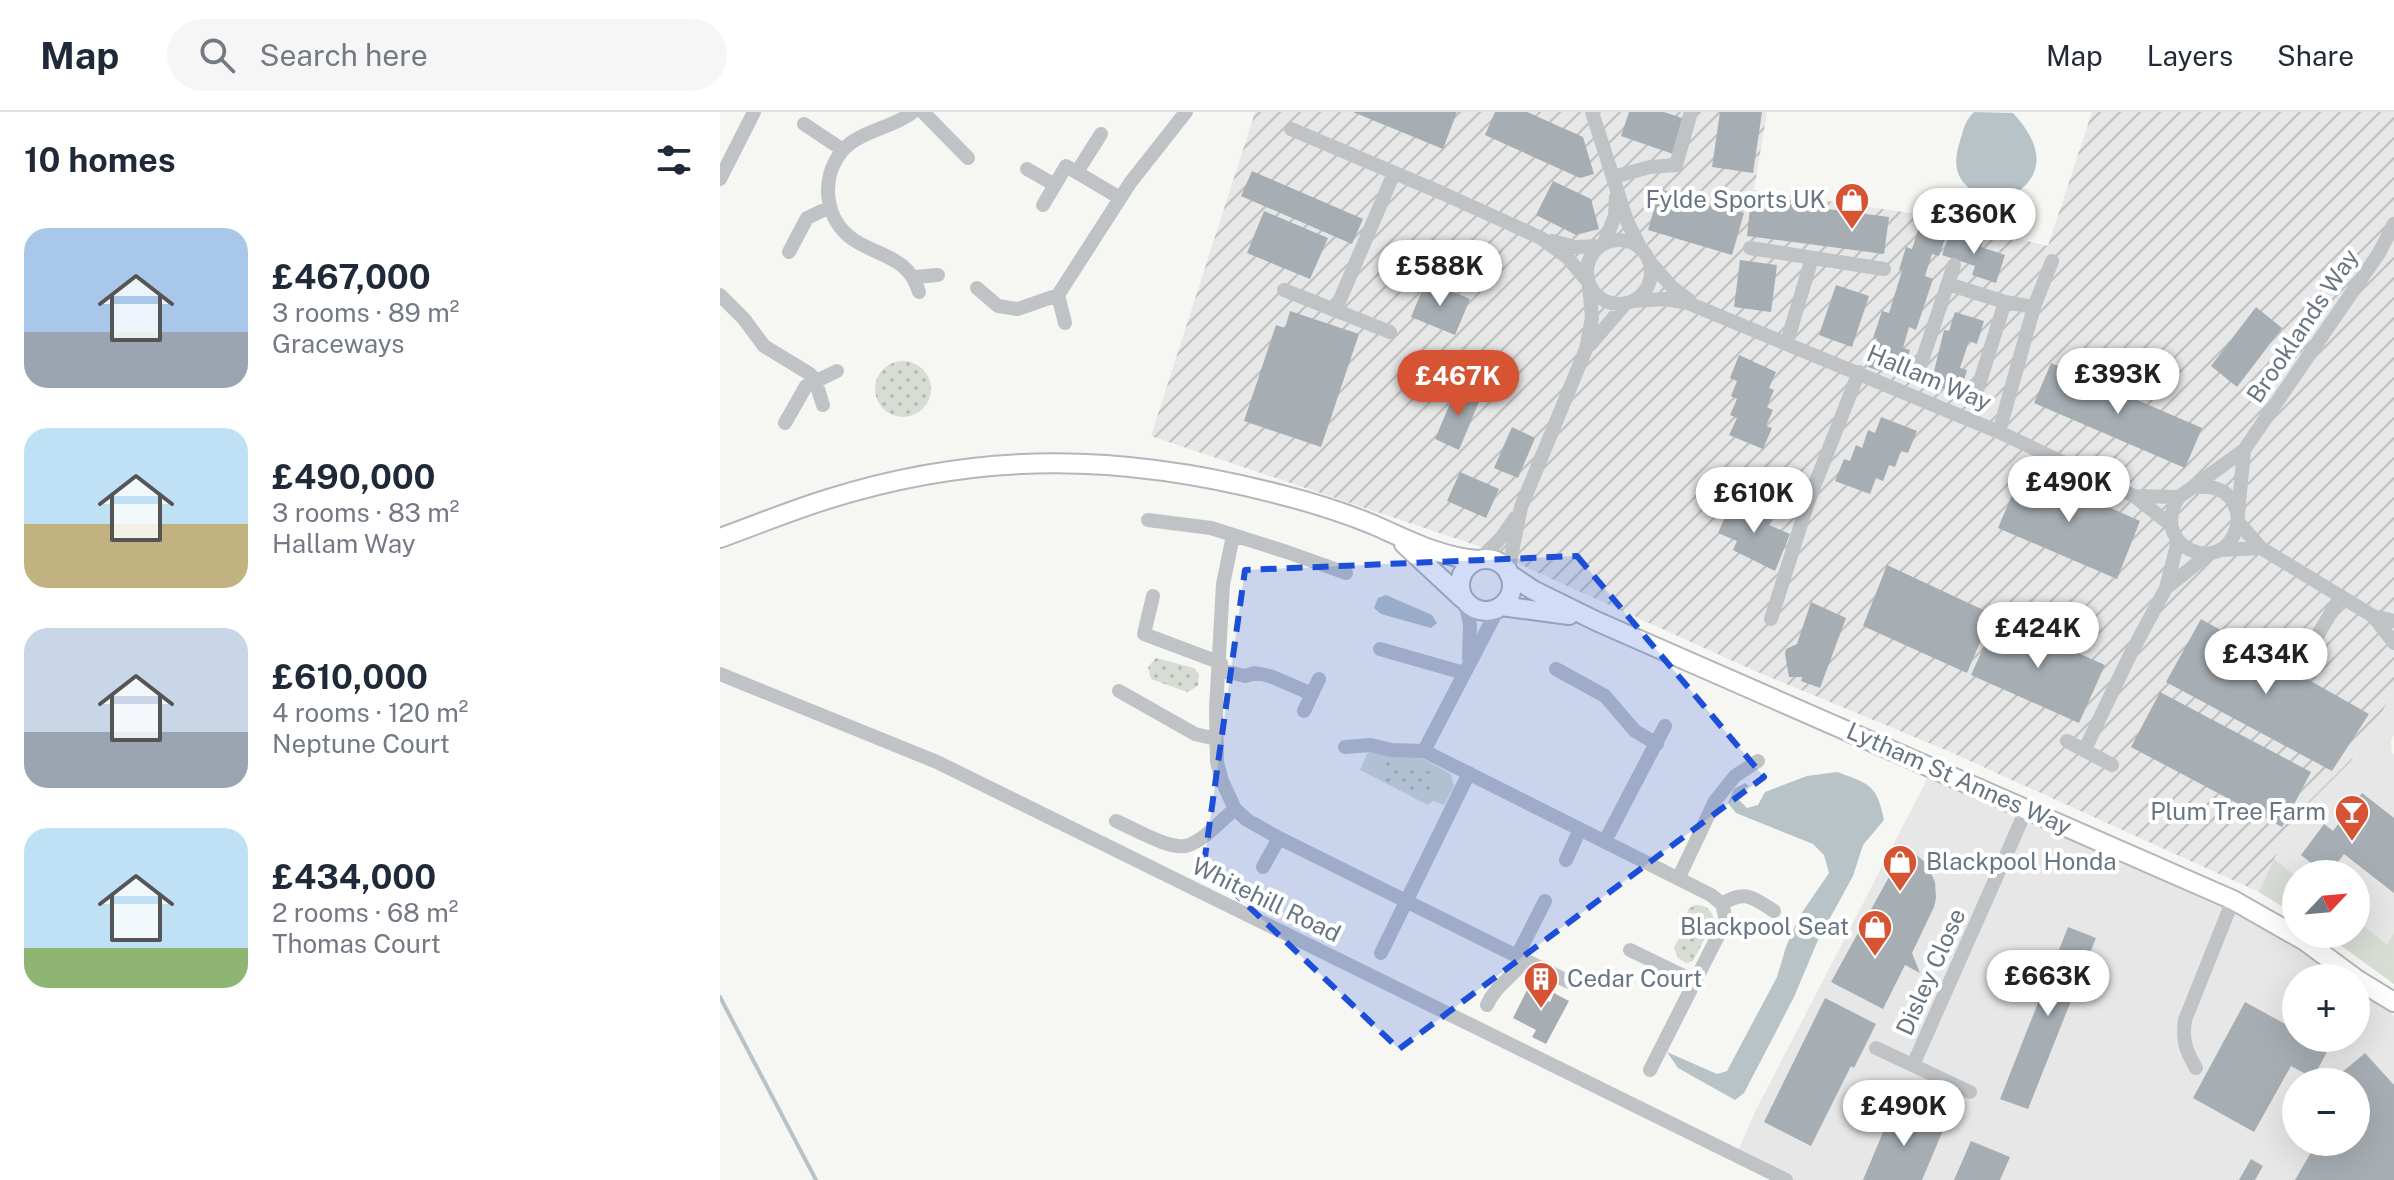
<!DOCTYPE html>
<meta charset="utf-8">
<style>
:root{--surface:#fff;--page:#f6f6f7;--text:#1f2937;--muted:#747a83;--line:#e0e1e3;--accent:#d65433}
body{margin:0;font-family:"Public Sans",sans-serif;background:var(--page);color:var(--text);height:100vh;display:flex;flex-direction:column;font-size:30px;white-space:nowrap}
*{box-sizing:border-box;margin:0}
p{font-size:26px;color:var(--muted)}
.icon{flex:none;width:44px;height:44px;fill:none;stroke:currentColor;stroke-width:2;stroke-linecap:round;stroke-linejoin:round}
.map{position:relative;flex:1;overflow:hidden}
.side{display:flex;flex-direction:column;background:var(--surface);width:720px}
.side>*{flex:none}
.needle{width:52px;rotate:64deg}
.tools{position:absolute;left:1562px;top:748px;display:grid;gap:16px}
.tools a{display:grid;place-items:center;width:88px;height:88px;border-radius:50%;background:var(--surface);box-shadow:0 8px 32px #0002;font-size:40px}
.price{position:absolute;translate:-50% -68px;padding:0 18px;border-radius:28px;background:#fff;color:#222;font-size:26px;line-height:52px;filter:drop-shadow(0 2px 4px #0008)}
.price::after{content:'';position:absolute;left:50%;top:48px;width:24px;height:18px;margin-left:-12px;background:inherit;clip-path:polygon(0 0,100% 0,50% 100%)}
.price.on{background:var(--accent);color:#fff}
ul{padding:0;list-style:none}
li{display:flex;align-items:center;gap:24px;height:200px;padding:0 24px}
li span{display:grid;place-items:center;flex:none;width:224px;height:160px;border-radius:24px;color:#555}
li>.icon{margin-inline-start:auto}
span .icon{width:96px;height:96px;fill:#fffc;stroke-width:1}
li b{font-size:34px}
h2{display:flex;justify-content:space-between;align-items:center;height:96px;padding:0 24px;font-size:34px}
header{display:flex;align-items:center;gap:48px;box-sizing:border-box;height:112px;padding:0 40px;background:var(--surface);border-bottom:2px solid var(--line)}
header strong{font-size:38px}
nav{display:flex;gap:44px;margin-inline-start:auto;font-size:28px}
.search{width:560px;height:72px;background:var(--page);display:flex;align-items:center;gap:20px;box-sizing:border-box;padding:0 28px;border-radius:44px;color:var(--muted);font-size:30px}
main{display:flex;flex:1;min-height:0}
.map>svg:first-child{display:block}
.built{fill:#e6e7e6;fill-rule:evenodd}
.industrial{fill:url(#industrial-furrows)}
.grass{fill:#d7dcd4}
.park{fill:url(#park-dots)}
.water{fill:#b8c3c7}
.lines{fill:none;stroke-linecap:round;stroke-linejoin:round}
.stream{stroke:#b8c3c7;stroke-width:4}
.building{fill:#a7aeb3}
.major-casing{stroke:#b3b7ba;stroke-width:22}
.minor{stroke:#bfc3c6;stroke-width:14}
.major{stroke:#fff;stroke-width:18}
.marked{fill:#1d4ed8;fill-opacity:0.2;stroke:#1d4ed8;stroke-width:6;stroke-dasharray:16 10;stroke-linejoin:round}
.labels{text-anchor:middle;stroke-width:8;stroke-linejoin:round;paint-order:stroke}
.poi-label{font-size:24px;fill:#677682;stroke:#fff;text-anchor:end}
.street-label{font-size:24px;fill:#677682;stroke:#fff}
</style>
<header>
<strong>Map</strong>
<div class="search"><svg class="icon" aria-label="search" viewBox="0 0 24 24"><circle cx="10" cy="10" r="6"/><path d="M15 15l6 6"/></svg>Search here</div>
<nav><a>Map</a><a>Layers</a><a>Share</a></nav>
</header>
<main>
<section class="side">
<h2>10 homes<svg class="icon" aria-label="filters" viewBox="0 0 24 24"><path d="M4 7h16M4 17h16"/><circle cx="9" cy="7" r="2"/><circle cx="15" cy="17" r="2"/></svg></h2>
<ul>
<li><span style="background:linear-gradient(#a9c7e8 65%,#9aa5b1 0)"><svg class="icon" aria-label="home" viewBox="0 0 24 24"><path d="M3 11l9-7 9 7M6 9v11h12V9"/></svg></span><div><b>£467,000</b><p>3 rooms · 89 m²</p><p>Graceways</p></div></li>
<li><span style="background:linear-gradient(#bfe0f5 60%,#c2b280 0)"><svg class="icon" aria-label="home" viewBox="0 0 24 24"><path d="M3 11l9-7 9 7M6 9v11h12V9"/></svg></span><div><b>£490,000</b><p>3 rooms · 83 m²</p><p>Hallam Way</p></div></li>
<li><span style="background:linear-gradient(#c9d6e8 65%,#9aa5b1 0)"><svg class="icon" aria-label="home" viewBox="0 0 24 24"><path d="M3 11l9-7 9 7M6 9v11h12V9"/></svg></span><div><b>£610,000</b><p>4 rooms · 120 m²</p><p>Neptune Court</p></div></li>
<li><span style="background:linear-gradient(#bfe0f5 75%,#8fb573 0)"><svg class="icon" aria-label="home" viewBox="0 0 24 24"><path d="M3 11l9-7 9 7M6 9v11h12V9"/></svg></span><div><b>£434,000</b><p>2 rooms · 68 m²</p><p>Thomas Court</p></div></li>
</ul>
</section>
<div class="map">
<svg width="1674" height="1068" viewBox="0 0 1674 1068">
<defs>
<pattern id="industrial-furrows" width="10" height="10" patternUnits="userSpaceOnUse" patternTransform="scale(2)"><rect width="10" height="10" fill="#e6e7e6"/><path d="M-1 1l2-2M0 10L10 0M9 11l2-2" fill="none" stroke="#bec0c0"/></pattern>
<pattern id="park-dots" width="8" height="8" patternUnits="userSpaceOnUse" patternTransform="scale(2)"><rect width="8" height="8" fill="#d7dcd4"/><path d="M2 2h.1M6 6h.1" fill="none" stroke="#b2b7b1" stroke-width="1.8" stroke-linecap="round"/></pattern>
</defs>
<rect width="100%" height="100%" fill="#f6f6f3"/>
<!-- built -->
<path class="built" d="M1674,580v43l-3,5 1,15 2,-2v180l-7,11 -31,-24v-46l-60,2 -22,-17 33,-54 44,-44z
M1213,656l300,132 122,78h-59v60h60v-59l13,9 25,28v164h-608l-50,-25 20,-45zM1576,970h60v60h-60z"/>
<!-- industrial -->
<path class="industrial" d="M535,0h512l-13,78 156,23 138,33 44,-134h302v580l-43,69 -44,44 -33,54 -15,33 -313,-142 -191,-79 -271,-123 -333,-112z"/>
<!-- grass -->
<path class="grass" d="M652,639l38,1 41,22 3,12 -10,19 -11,-4 -5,4 -68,-35 7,-16z
M1554,747l22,17v39l-37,-23z
M1636,808l31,24 7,-11v51l-69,-50h31z"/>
<!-- park -->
<path class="park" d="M155 277a28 28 0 1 1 56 0a28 28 0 1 1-56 0Z
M436,546l38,10 5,6 -1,12 -11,6 -36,-13 -3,-12z
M673,648l14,8 12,-1 11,5 3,14 -8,7 -8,1 -13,-10h-13l-7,-4 -3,-10 6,-8z
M975,793c10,-1 17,5 19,15l-21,41 -7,2 -8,-5 -4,-11 11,-18 3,-20z"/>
<!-- water -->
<path class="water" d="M1254,0l39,1c34,37 33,68 -15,91 -32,-14 -50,-26 -38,-63 4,-13 5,-20 14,-29z
M666,483l46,20 5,8 -6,5 -50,-14 -7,-6 4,-10z
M1117,660c32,12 40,12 47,48l-21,25 -10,31 -35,64 -24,57 -50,96 -9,7 -57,-32 -11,-16 50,22 10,-3 50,-94 9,-30 13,-30 30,-44 -5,-18 -11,-11 -77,-31 -8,-10 6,-14 11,-6 4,3 -10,6 -1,7 9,9 11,-3 7,-13 42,-16z"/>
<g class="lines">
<!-- stream -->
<path class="stream" d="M0,885l96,183"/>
</g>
<!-- building -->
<path class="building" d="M633,0h104l-14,37z
M775,0h32l56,25 11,37 -14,4 -95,-43z
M909,0h35l21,7 -12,35 -52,-18z
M1000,0h42l-9,61 -41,-6z
M532,59l111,48 -11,25 -111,-48z
M833,69l38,18 8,30 -23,6 -40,-20z
M940,77l84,24 -12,42 -84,-25z
M1031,87l138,18 -5,37 -137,-18z
M544,99l64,27 -18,41 -63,-26z
M1199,115l27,9 -7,20 -7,-2 -7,22 8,3 -17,51 -7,-3 -6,21 7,2 -9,28 -33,-11 9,-28 -4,-1 9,-27 7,2 13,-42 -3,-1 7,-23 6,2z
M1231,118l32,10 -2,7 24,8 -9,28 -24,-8 3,-9 -33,-11z
M1020,148l37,5 -6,47 -37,-5z
M706,169l44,18 -15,36 -44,-18z
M1116,173l33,11 -17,51 -33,-12z
M1536,195l26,21 -45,59 -26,-21z
M570,199l69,23 -38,113 -77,-26 32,-96 9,3z
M1235,200l29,9 -7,23 -8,-3 -9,27 7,2 -7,24 -29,-10 13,-54 5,1z
M1019,243l37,17 -7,16 5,2 -7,17 6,3 -7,16 6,2 -9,21 -34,-14 8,-17 -7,-3 7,-16 -6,-3 6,-15 -7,-3z
M1331,251l151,65 -17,40 -151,-65z
M737,275l24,10 -22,53 -24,-11z
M1161,305l36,14 -9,22 -7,-2 -6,16 -6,-2 -6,16 -7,-3 -6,16 -35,-13 9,-22 6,2 6,-16 6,3 6,-18 7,3z
M792,315l23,11 -17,40 -24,-10z
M1303,357l117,52 -23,58 -119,-51z
M740,360l39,17 -13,29 -39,-17z
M1014,385l19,9 -2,4 21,10 -3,5 21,9 -15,37 -42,-21 4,-9 -19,-8z
M1167,453l105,49 -25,59 -104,-47z
M1091,490l35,16 -26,70 -19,-7 1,-4h-13l-4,-23 1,-5 11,-5z
M1277,505l108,48 -26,58 -108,-48z
M1481,507l168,95 -37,57 -166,-89z
M1440,580l151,80 -29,55 -151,-80z
M1642,681l32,25v75l-50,-39 -15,20h-4l-24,-19 23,-31 9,7z
M1186,734l20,17 9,19 1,16 -2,9 -22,46 8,20 -15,-8 -22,44 -52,-27z
M1348,815l28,11 -68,171 -28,-10z
M807,878l23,12 4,-9 15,8 -23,43 -14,-7 4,-7 -23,-12z
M1105,886l51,26 -22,44 -3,-2 -40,80 -47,-24z
M1525,890l51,28v8h15l18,10 -16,30 -22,-12 -37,66 -61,-34z
M1645,941l29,32v95h-99l22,-38h39v-60h-20l-2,-3z
M1174,994l50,22 -22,52h-59z
M1251,1029l39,16 -10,23h-46z
M1531,1047l12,7 -8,14h-16z"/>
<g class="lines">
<!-- major casing -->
<g class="major-casing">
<path id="major" d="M0,426c36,-13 72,-28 108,-39 155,-49 298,-45 454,-4 31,8 63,18 92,30 34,15 66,32 103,35
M684,432l59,55
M740 473a26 26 0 1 1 52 0a26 26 0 1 1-52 0Z
M789,462l24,16 63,31 637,279 72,41 50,37
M781,494l68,9
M1636,867l38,23"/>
</g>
<!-- minor -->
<path class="minor" d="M193,0c-20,16 -54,19 -71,39 -22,27 -18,69 12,89 26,17 55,17 65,52
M203,0l45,46
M872,0l35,109 13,26
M84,12l39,26
M571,17l151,64 99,45 26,19 22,26
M307,57l28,16 11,-19 54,32
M357,60l24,-38
M893,65l37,-10 26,-2 15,-53
M0,67l34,-67
M323,93l12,-20
M867 160a32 32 0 1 1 64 0a32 32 0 1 1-64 0Z
M832,129l23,6 24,-1
M884,131l11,-27 1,-19
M1030,136l134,21
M69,140l18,-34 23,-11
M930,150l22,25 17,13
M195,165l23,-2
M1228,172l57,18 29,5
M257,176l21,18 20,3 40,-14
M564,178l106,42
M0,183l24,24 20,27 46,28 5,6 8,25
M912,189l34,-2 22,4 311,129 135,64 37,29
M616,197l58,-136
M345,211l-7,-28 72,-112 56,-71
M1067,230l25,-84
M870,233l36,-42
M1197,264l37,-111
M1256,282l29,-92
M65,311l21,-37 31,-15
M1279,320l35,-125 18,-46
M1477,375c15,-1 30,2 37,17 4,8 5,17 2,25 -14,49 -89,17 -57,-32l65,-47 135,-197 15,-29
M1415,384l44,1
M1518,402l6,-64
M428,408l63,8 76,24 59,21
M1518,410l23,26 112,68 21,5
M513,424l-10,48 -7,125 1,53 5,19 13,28 12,11 32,18 290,144
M1501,438l40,-2
M759,448l23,-23 13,-19
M788,460l13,-65 65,-158 6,-31 -3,-33
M1446,476l44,-35
M433,484l-9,38 77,29
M745,488l5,25 -1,33
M779,495l-75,144 287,144 11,9 4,16 -76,150
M1653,504l21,27
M1051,507l37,-117 51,-130
M660,537l84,24
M1581,551l40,-67
M836,557l49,27 30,35 22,13
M500,558l25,6 10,-3 15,3 42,18
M0,562l217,88 849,418
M399,579l76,43 21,5
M584,599l15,-32
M1347,629l45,24
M625,635l26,-2 20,5 33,1
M1365,637l45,-94 36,-67 12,-47
M396,709c17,7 56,31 73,24 18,-7 32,-25 46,-36
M885,729l60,-115
M846,748l14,-31
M543,755l16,-29
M959,765l36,-76 20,-25 23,-15
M1002,792c23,-15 31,-6 52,7
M910,838l64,31
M661,841l88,-180
M797,844l28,-55
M767,893c7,-18 26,-28 38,-46
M1156,936l94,44
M1193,953l114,-257
M1476,956c-10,-17 -14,-27 -11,-48l48,-120"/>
<!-- major -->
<use href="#major" class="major"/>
</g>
<!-- marked area -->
<path class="marked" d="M857,444l187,221 -365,272 -195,-185 41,-294z"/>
<!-- icons -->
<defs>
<g id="shop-pin" transform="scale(1.8)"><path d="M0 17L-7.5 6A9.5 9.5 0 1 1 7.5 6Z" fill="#d65433" stroke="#fff"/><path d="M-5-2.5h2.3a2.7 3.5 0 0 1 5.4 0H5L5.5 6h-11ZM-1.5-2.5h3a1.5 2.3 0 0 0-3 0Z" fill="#fff"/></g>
<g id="bar-pin" transform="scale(1.8)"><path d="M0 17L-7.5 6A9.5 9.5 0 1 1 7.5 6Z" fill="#d65433" stroke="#fff"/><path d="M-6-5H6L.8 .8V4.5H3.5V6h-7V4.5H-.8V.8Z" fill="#fff"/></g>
<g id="building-pin" transform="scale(1.8)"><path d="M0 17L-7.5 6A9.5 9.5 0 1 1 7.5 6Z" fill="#d65433" stroke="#fff"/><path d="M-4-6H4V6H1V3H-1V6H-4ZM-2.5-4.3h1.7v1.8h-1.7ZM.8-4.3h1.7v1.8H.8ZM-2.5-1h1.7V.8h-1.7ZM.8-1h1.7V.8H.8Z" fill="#fff"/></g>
</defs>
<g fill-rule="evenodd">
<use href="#shop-pin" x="1132" y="88"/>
<use href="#bar-pin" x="1632" y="700"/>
<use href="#shop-pin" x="1180" y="750"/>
<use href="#shop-pin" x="1155" y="815"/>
<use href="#building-pin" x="821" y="867"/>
</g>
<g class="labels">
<!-- poi labels -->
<g class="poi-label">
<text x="1106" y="96">Fylde Sports UK</text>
<text x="1606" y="708">Plum Tree Farm</text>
<text x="1206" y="758" text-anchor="start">Blackpool Honda</text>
<text x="1129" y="823">Blackpool Seat</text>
<text x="847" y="875" text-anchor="start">Cedar Court</text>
</g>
<!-- street labels -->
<g class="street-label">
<text transform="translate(1583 214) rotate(-56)" y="8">Brooklands Way</text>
<text transform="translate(1209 266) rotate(23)" y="8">Hallam Way</text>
<text transform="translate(1239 667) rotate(24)" y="8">Lytham St Annes Way</text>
<text transform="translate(546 788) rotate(26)" y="8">Whitehill Road</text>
<text transform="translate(1211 860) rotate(-66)" y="8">Disley Close</text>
</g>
</g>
</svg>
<div class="tools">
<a><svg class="needle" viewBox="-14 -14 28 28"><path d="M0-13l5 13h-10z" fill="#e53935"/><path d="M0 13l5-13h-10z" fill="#747a83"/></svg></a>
<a>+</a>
<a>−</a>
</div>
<b class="price" style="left:1254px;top:144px">£360K</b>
<b class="price" style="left:720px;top:196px">£588K</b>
<b class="price" style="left:1398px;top:304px">£393K</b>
<b class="price on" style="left:738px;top:306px">£467K</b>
<b class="price" style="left:1349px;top:412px">£490K</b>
<b class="price" style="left:1034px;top:423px">£610K</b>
<b class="price" style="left:1318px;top:558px">£424K</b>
<b class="price" style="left:1546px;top:584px">£434K</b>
<b class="price" style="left:1328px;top:906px">£663K</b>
<b class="price" style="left:1184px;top:1036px">£490K</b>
</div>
</main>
